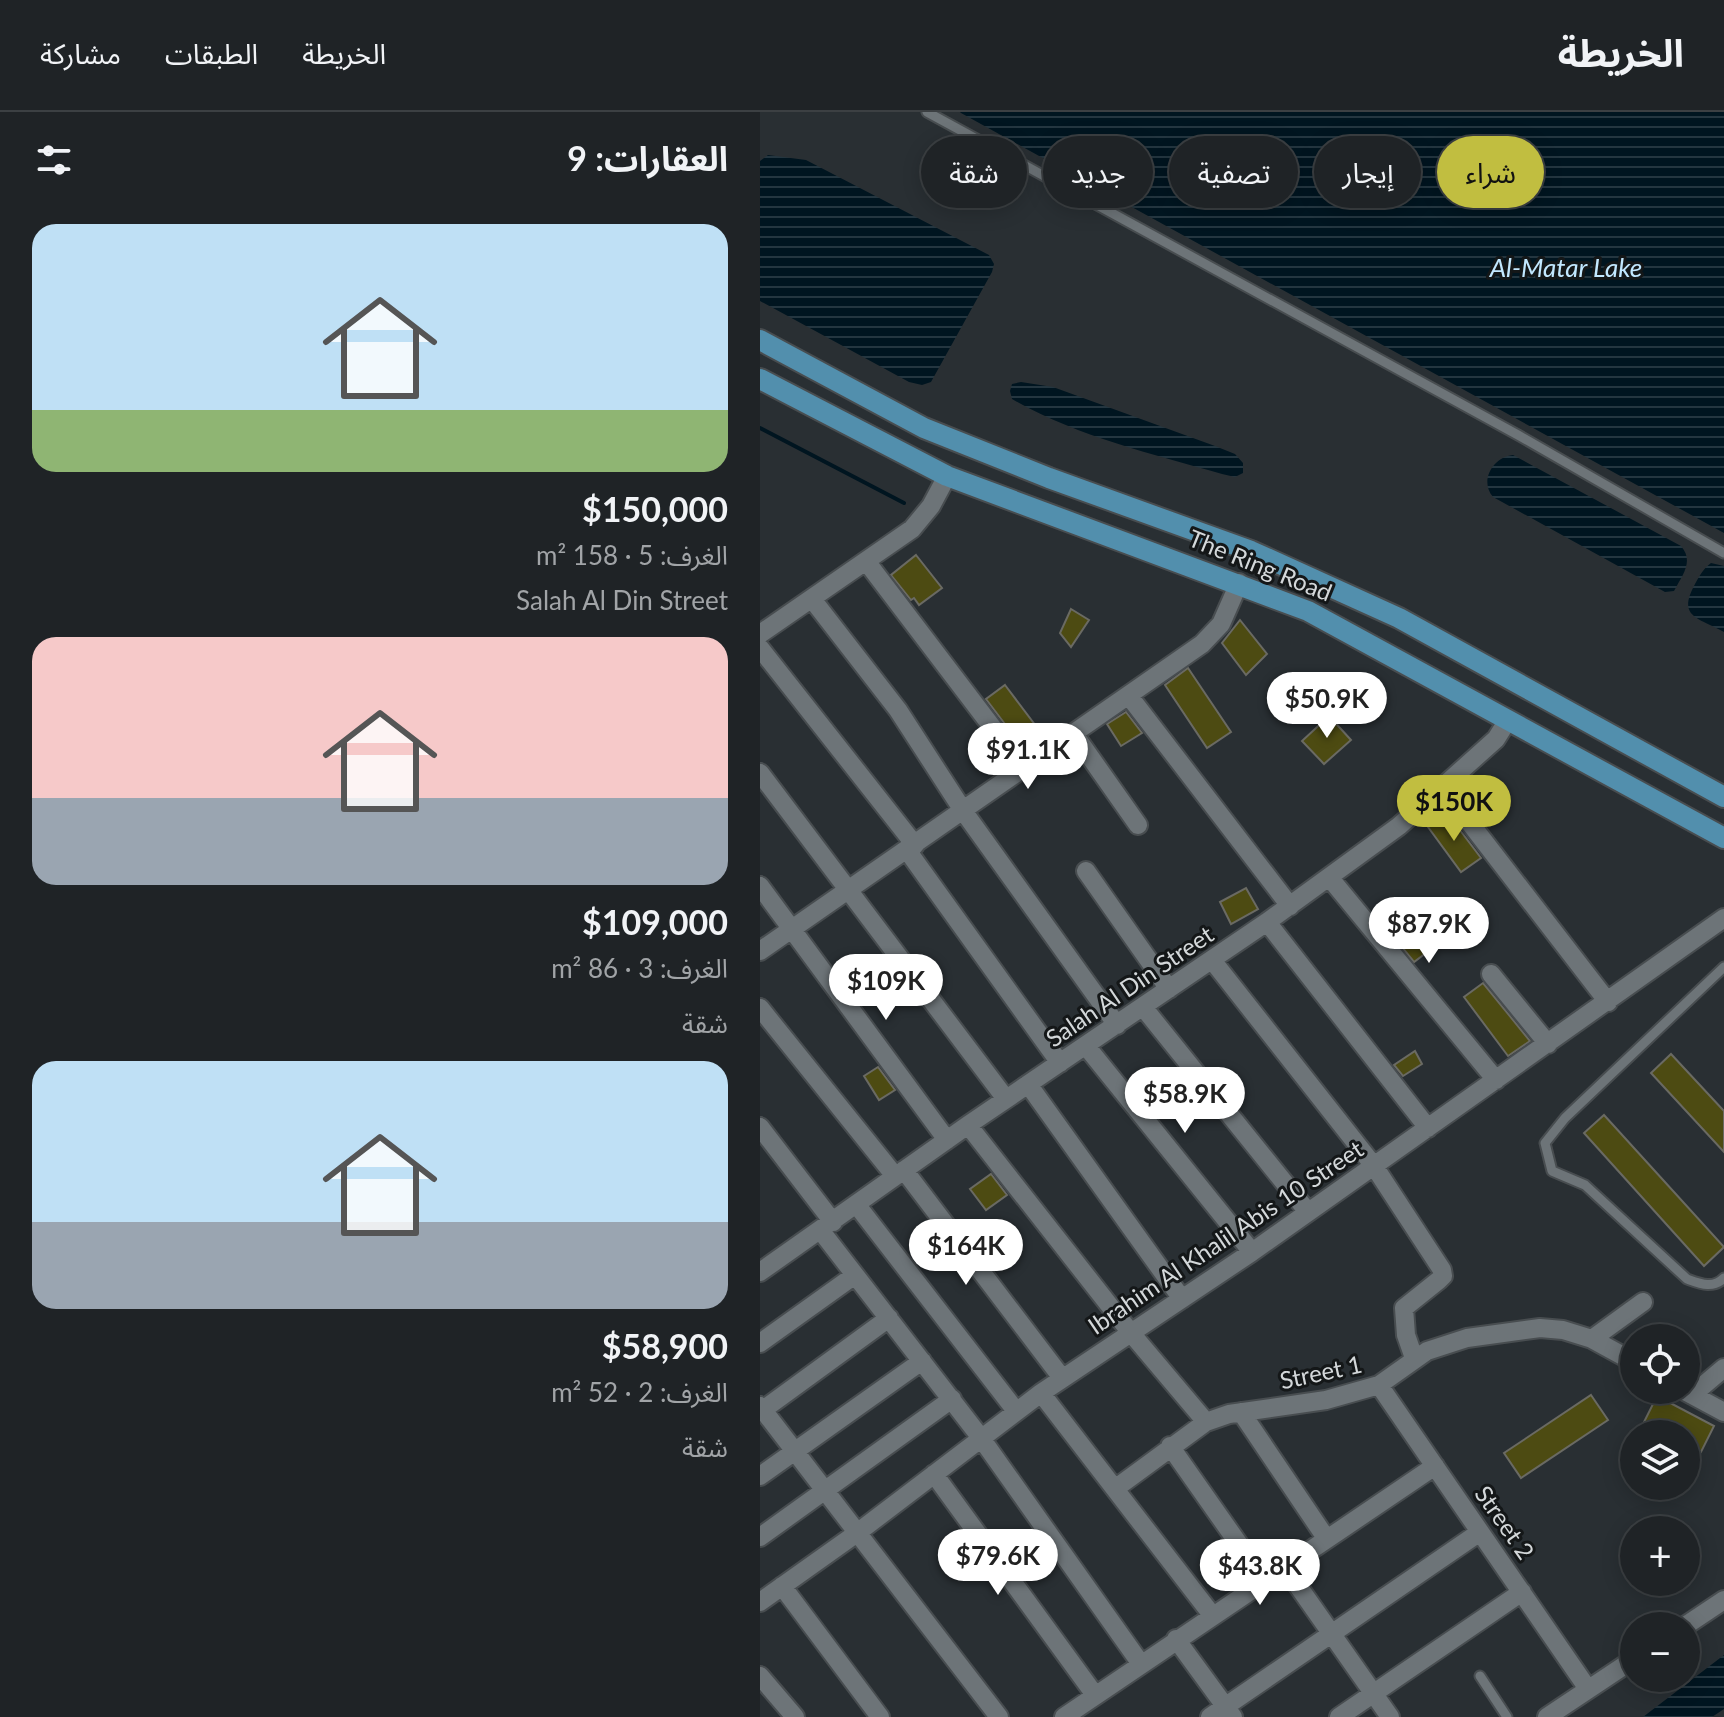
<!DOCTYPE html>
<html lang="ar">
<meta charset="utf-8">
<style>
:root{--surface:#1f2326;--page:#272b2e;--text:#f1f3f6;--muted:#a1a4a7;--line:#3c4043;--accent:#c1be40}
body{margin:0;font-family:Lato,"Noto Sans Arabic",sans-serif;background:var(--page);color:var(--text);direction:rtl;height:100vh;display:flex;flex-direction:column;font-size:30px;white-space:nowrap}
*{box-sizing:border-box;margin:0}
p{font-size:26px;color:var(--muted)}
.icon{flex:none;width:44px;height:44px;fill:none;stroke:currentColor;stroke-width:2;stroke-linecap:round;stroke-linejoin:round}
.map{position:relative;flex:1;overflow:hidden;direction:ltr}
.panel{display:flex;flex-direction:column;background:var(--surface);width:760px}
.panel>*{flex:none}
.hud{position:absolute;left:24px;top:24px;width:760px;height:72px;direction:rtl;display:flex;gap:16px}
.fabs{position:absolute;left:860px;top:1212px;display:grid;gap:16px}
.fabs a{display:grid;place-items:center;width:80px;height:80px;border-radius:50%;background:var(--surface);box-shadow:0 4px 20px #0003,0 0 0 2px var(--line);font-size:40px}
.price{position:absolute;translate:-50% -68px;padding:0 18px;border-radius:28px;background:#fff;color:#222;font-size:26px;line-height:52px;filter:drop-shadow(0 2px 4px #0008)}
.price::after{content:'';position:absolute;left:50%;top:48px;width:24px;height:18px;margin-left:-12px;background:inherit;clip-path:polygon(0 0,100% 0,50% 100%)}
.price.on{background:var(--accent);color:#111}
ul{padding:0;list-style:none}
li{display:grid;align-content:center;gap:16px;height:424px;padding:0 32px}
li span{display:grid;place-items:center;height:248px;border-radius:24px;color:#555}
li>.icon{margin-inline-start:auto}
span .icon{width:144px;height:144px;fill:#fffc;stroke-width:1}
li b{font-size:34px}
h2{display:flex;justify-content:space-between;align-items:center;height:96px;padding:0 32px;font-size:34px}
.pill{padding:0 28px;border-radius:36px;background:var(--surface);box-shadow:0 4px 20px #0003,0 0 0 2px var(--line);font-size:28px;line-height:72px}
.pill.on{background:var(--accent);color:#111}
header{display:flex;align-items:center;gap:48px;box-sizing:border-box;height:112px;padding:0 40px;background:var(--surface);border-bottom:2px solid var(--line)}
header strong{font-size:38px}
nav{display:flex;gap:44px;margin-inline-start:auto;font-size:28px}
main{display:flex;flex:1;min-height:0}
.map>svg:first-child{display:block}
.water{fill:url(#water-rules)}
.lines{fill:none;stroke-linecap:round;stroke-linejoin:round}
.stream{stroke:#001520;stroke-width:4}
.building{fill:#4d4b12;stroke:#6a6a63;stroke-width:2}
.service-casing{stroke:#484d50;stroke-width:13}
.minor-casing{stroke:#484d50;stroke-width:22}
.primary-casing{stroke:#484d50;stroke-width:24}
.service{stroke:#6d7478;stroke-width:9}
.minor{stroke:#6d7478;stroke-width:18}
.primary{stroke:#528fad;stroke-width:20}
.labels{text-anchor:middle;stroke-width:6;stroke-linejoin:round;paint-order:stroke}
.street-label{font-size:24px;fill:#d4d8da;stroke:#141718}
.water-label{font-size:26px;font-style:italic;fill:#c2e8ff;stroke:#141718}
</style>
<header>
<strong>الخريطة</strong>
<nav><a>الخريطة</a><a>الطبقات</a><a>مشاركة</a></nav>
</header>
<main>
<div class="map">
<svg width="964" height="1605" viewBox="0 0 964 1605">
<defs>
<pattern id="water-rules" width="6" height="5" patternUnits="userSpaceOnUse" patternTransform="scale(2)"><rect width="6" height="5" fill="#001520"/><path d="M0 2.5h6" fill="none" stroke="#243640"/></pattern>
</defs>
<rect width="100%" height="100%" fill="#292f33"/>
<!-- water -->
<path class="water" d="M200,0h764v421l-763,-420z
M8,43l38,5 183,95 5,9 -2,8 -61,110 -9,3 -13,-3 -149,-81v-140z
M261,270l32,5 162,59 20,8 8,9v10l-8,4 -13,-3c-70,-20 -146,-38 -210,-75l-2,-8 2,-7z
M753,343l168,91c13,15 2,28 -7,45l-9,1 -172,-95c-14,-16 0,-40 20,-42z
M951,451l13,3v66c-27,-15 -47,-15 -29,-48 5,-9 8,-15 16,-21z
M964,1543v54l-12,8h-69z"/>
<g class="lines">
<!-- stream -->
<path class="stream" d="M0,316l144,75"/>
</g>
<!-- building -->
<path class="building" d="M156,443l26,33 -23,17 -5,-7 -3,2 -20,-25z
M311,497l18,11 -18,27 -11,-14z
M480,508l27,34 -21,21 -24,-32z
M428,556l43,64 -24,16 -42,-63z
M245,573l40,53 -19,14 -40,-53z
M366,600l16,21 -21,13 -14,-22z
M569,604l22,24 -27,24 -22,-23z
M687,701l34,45 -20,14 -33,-45z
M486,776l12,21 -27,15 -11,-22z
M654,815l17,22 -17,13 -21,-26 11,-8 4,5z
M723,871l47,58 -22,15 -44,-59z
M655,939l7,13 -19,12 -9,-11z
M911,942l53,57v41l-73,-79z
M118,955l17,23 -16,10 -15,-24z
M844,1003l120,132 -20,19 -120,-133z
M231,1062l16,21 -21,15 -16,-21z
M831,1283l17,25 -87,58 -17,-25z
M897,1284l57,30 -13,26 -15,-8v-10h-19l-23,-12z"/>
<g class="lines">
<!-- service casing -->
<g class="service-casing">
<path id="service" d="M167,0l591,323 206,118
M964,855l-159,151 -20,25 7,28 33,14 102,94c14,5 26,10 37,-1
M720,1564l27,41"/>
</g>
<!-- minor casing -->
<g class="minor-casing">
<path id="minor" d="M106,449l158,208
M52,487l86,111 66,102 153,213
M0,522l152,-105 19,-23 16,-30
M0,536l155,197
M369,584l161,210
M314,622l64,91
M0,661l246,326
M683,676l165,214
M147,738l153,213
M326,759l83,118
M569,765l167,203
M0,774l187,254
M507,810l161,206
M0,839l442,-307 19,-20 18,-41
M452,848l162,206 68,104 1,6 -4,4 -35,28 2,27 8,23
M731,862l57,70
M383,895l165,205
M0,896l135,168
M326,934l166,206
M268,972l154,215
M208,1013l163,208 75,89
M0,1015l73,95
M144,1058l158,208
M96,1092l160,207
M61,1119l160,207 160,226
M0,1160l208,-147 299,-203 132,-96 97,-87 12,-19
M832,1227l51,-37
M0,1231l95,-68
M619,1273l209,304
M923,1278l41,22
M281,1281l171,222
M932,1283l32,-27
M0,1294l239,311
M0,1300l129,-94
M481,1300l85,126
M410,1334l94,134
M174,1362l161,221
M0,1364l162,-115
M356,1376l90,-66 23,-8 97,-14 53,-15 48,-34 40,-13 73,-10 23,2 29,9 42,23
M0,1425l192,-138
M524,1454l106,151
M22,1474l98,131
M0,1490l97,-69 184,-140 211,-141 472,-334
M925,1514l39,-26
M416,1527l57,78
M0,1564l35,41
M304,1605l371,-251
M450,1605l270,-185
M579,1605l183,-125
M787,1605l87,-58"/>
</g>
<!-- primary casing -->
<g class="primary-casing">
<path id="primary" d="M0,228l164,88 125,50 202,73 148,67 325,179
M0,267l187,97 361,135 416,227"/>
</g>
<!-- service -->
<use href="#service" class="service"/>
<!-- minor -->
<use href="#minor" class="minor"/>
<!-- primary -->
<use href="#primary" class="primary"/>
</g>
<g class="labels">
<!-- street labels -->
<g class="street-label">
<text transform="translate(500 454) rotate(22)" y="8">The Ring Road</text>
<text transform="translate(370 875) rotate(-34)" y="8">Salah Al Din Street</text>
<text transform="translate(466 1126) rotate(-34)" y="8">Ibrahim Al Khalil Abis 10 Street</text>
<text transform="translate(561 1261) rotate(-12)" y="8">Street 1</text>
<text transform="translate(744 1411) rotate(55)" y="8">Street 2</text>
</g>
<!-- water labels -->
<g class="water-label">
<text x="806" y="165">Al-Matar Lake</text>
</g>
</g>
</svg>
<div class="fabs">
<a><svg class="icon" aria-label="locate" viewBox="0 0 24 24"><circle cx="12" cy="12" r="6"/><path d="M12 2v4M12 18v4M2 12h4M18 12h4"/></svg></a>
<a><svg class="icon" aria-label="layers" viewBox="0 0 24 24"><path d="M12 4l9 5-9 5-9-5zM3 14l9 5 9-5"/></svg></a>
<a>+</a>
<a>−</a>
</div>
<b class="price" style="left:567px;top:628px">$50.9K</b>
<b class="price" style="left:268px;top:679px">$91.1K</b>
<b class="price on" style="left:694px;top:731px">$150K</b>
<b class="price" style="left:669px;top:853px">$87.9K</b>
<b class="price" style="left:126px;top:910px">$109K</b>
<b class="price" style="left:425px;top:1023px">$58.9K</b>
<b class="price" style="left:206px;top:1175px">$164K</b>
<b class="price" style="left:238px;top:1485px">$79.6K</b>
<b class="price" style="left:500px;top:1495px">$43.8K</b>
<div class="hud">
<a class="pill on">شراء</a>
<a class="pill">إيجار</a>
<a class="pill">تصفية</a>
<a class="pill">جديد</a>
<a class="pill">شقة</a>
</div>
</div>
<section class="panel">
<h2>العقارات: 9<svg class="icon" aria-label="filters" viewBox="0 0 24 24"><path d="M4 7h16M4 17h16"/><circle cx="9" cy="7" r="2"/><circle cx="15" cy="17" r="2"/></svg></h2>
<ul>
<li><span style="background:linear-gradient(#bfe0f5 75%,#8fb573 0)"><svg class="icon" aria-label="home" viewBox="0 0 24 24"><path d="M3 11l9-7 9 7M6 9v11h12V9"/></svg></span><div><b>$150,000</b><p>الغرف: 5 · 158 m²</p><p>Salah Al Din Street</p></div></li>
<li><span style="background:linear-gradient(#f6c9c9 65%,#9aa5b1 0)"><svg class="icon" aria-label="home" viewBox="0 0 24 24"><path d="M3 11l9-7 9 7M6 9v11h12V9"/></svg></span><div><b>$109,000</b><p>الغرف: 3 · 86 m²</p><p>شقة</p></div></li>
<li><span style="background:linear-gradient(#bfe0f5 65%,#9aa5b1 0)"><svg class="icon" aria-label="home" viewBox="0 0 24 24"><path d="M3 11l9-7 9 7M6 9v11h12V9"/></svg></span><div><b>$58,900</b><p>الغرف: 2 · 52 m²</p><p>شقة</p></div></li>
</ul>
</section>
</main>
